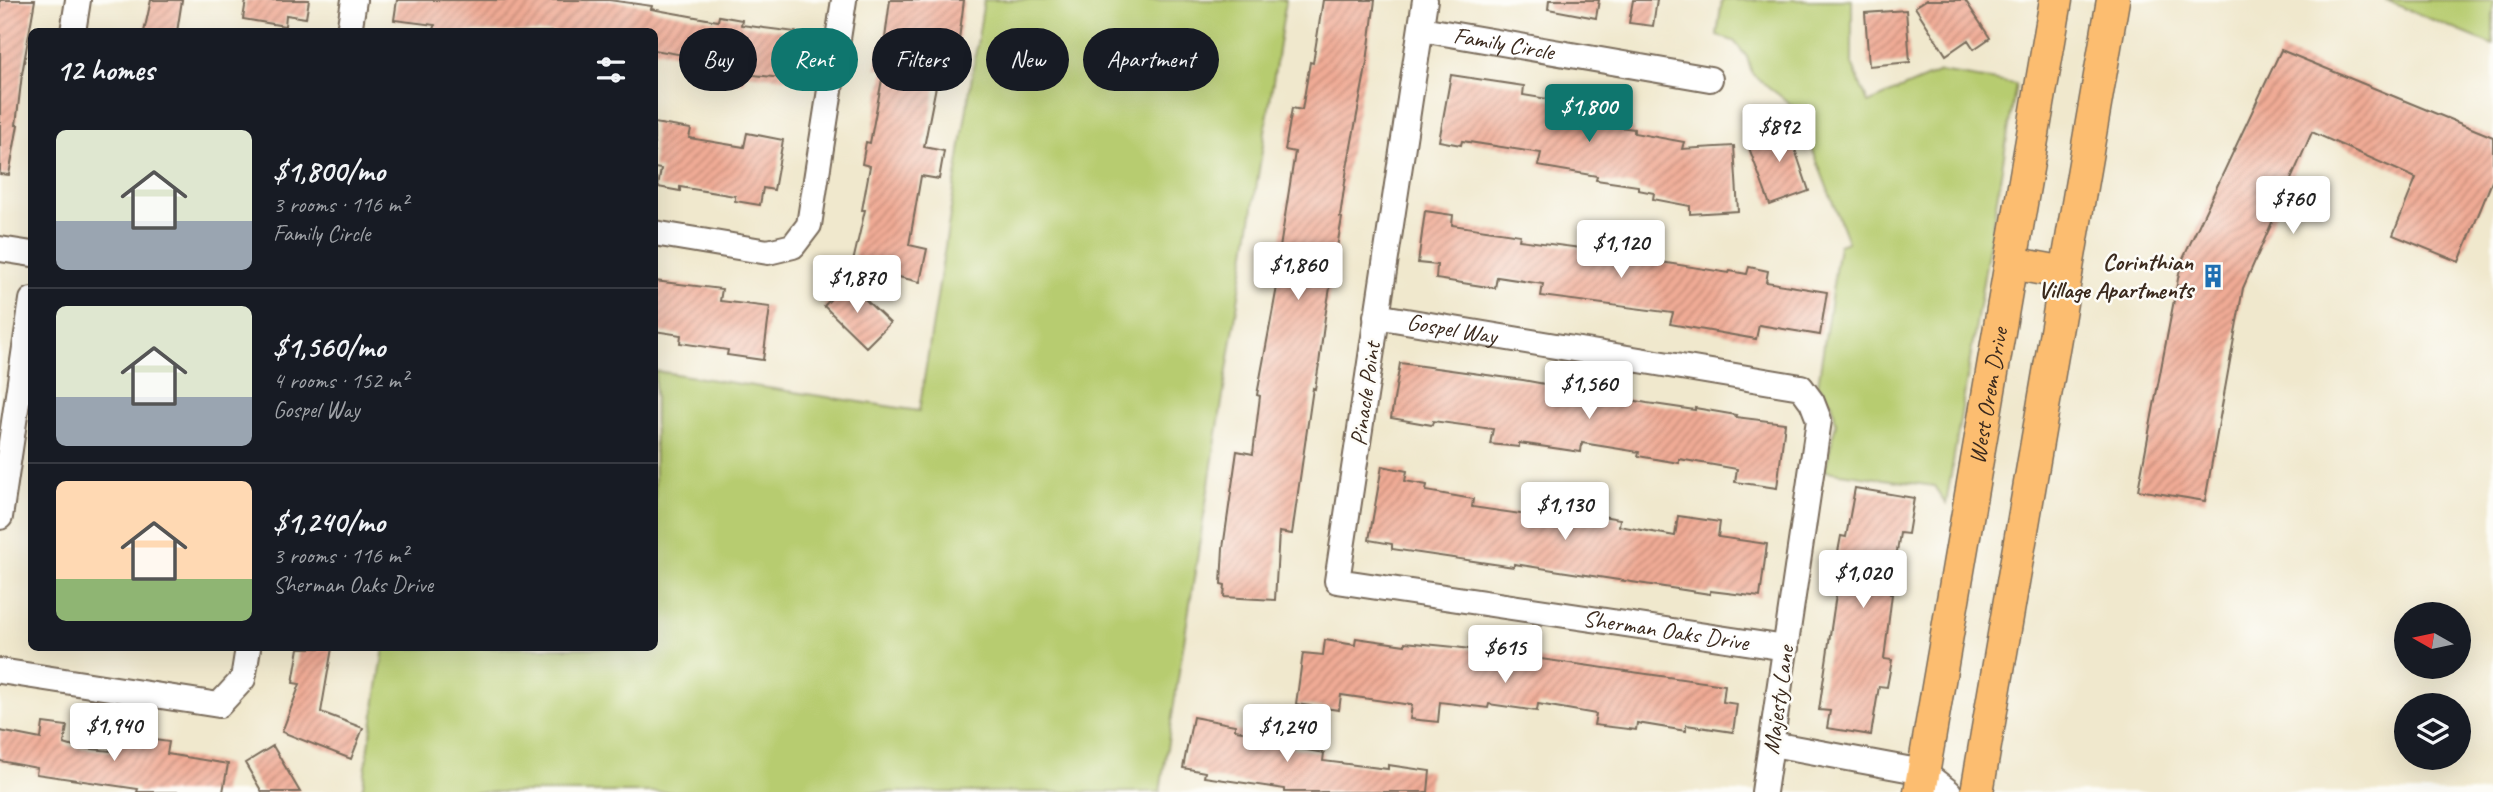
<!DOCTYPE html>
<meta charset="utf-8">
<style>
:root{--surface:#171b24;--page:#20242c;--text:#f1f3f6;--muted:#9ea1a6;--line:#363941;--accent:#0f766e}
body{margin:0;font-family:Caveat,sans-serif;background:var(--page);color:var(--text);height:100vh;display:flex;flex-direction:column;font-size:26px;white-space:nowrap}
*{box-sizing:border-box;margin:0}
p{font-size:23px;color:var(--muted)}
.icon{flex:none;width:38px;height:38px;fill:none;stroke:currentColor;stroke-width:2;stroke-linecap:round;stroke-linejoin:round}
.map{position:relative;flex:1;overflow:hidden}
.sheet{position:absolute;left:28px;top:28px;width:630px;height:623px;display:flex;flex-direction:column;background:var(--surface);border-radius:10px;box-shadow:0 7px 28px #0002}
.sheet>*{flex:none}
.guide{position:absolute;left:679px;top:28px;width:665px;height:63px;display:flex;gap:14px}
.needle{width:46px;rotate:279deg}
.buttons{position:absolute;left:2394px;top:602px;display:grid;gap:14px}
.buttons a{display:grid;place-items:center;width:77px;height:77px;border-radius:50%;background:var(--surface);box-shadow:0 7px 28px #0002;font-size:35px}
.price{position:absolute;translate:-50% -60px;padding:0 16px;border-radius:7px;background:#fff;color:#222;font-size:23px;line-height:46px;filter:drop-shadow(0 2px 4px #0008)}
.price::after{content:'';position:absolute;left:50%;top:42px;width:21px;height:16px;margin-left:-10px;background:inherit;clip-path:polygon(0 0,100% 0,50% 100%)}
.price.active{background:var(--accent);color:#fff}
ul{padding:0;list-style:none}
li{display:flex;align-items:center;gap:21px;height:175px;padding:0 28px}
li+li{border-top:2px solid var(--line)}
li span{display:grid;place-items:center;flex:none;width:196px;height:140px;border-radius:10px;color:#555}
li>.icon{margin-inline-start:auto}
span .icon{width:84px;height:84px;fill:#fffc;stroke-width:1}
li b{font-size:30px}
h2{display:flex;justify-content:space-between;align-items:center;height:84px;padding:0 28px;font-size:30px}
.tag{padding:0 24px;border-radius:32px;background:var(--surface);box-shadow:0 7px 28px #0002;font-size:24px;line-height:63px}
.tag.active{background:var(--accent);color:#fff}
.map>svg:first-child{display:block}
.grass{fill:#b7cc6f;stroke:#797b46;stroke-width:2}
.building{fill:url(#building-hatch)}
.lines{fill:none;stroke-linecap:round;stroke-linejoin:round}
.minor-casing{stroke:#7a6c5b;stroke-width:28}
.major-casing{stroke:#7a6c5b;stroke-width:35}
.minor{stroke:#fff;stroke-width:24}
.major{stroke:#fcbd6f;stroke-width:32}
.labels{text-anchor:middle;stroke-width:5;stroke-linejoin:round;paint-order:stroke}
.street-label{font-size:24px;fill:#3b2a1e;stroke:#fdfcf7}
.poi-label{font-size:24px;font-weight:bold;fill:#3b2a1e;stroke:#fdfcf7;text-anchor:end}
</style>
<div class="map">
<svg width="2493" height="792" viewBox="0 0 2493 792">
<defs>
<pattern id="building-hatch" width="6" height="6" patternUnits="userSpaceOnUse" patternTransform="scale(1.75)"><rect width="6" height="6" fill="#f0ab95"/><path d="M-1 1l2-2M0 6l6-6M5 7l2-2" fill="none" stroke="#c48b79"/></pattern>
</defs>
<rect width="100%" height="100%" fill="#fdfcf7"/>
<filter id="ink" filterUnits="userSpaceOnUse"><feTurbulence type="fractalNoise" baseFrequency=".0143" numOctaves="2"/><feDisplacementMap in="SourceGraphic" scale="14" xChannelSelector="R" yChannelSelector="G"/><feConvolveMatrix kernelMatrix="1 2 1 2 8 2 1 2 1" color-interpolation-filters="sRGB"/></filter>
<filter id="wash" filterUnits="userSpaceOnUse"><feTurbulence type="fractalNoise" baseFrequency=".00686" numOctaves="4" result="noise"/><feDisplacementMap in="SourceGraphic" scale="28" xChannelSelector="R" yChannelSelector="G"/><feGaussianBlur stdDeviation="1.57" result="paint"/><feColorMatrix in="noise" values="0 0 0 0 0 0 0 0 0 0 0 0 0 0 0 0 0 1.4 0 .05"/><feComposite in="paint" operator="in"/></filter>
<g filter="url(#wash)">
<rect width="100%" height="100%" fill="#f0e8cd"/>
<!-- grass -->
<path class="grass" d="M984,0h302l-126,792h-798l22,-144h270l1,-277 264,40z
M1722,0h130v64l16,39 72,-31 76,12 -70,420 -12,-18 -109,-15 11,-48 -4,-20 -14,-19 21,-139 9,-3 -51,-133 -45,-35 -5,-17 -13,-16 -17,-5z
M2385,0h108v45z"/>
<g id="blocks">
<!-- building -->
<path class="building" d="M0,0h35l-13,74 -6,51h2l-9,50 -9,-1z
M151,0h31l-5,32h-33z
M246,0h63l-3,18 -20,-3 -1,11 -42,-7z
M397,0h212l43,6 -1,3 67,12 1,-5 23,4 -1,5 55,7 -5,47 -46,-5 -1,9 -33,-4 2,-19 -59,-10v-18h-220l1,-7 -41,-5z
M890,0h74l-10,79 -16,-3 -14,71 20,4 -5,28 -18,-3 -12,69 18,4 -7,33 -68,-16 13,-56h-3l8,-44 -8,-2 4,-22 4,1 14,-74 -8,-1 3,-23 5,1z
M1323,0h52l-8,62 -20,106 -7,49 2,1 -17,99 -6,47 -4,25 -2,-1 -21,146 -13,-2 -4,68 -51,-3 1,-12 -4,-1 2,-36 11,-76 3,-21 16,3 7,-58 -3,-1 27,-146 -4,-1 15,-96 -10,-2 7,-42 10,2 8,-48 3,1z
M1549,0h50l-3,18 -48,-9z
M1633,0h24l-4,26 -24,-3z
M1926,0h39l25,38 -16,11 -6,-9 -22,15 -31,-48z
M1906,10l4,52 -41,4 -4,-53z
M2281,50l212,87v42l-34,83 -66,-27 23,-57 -104,-46 -69,156 -38,213 -67,-11 43,-227z
M1451,75l73,11 -1,9 98,16 -2,16 15,2v4l50,9 -2,7 52,-3 4,65 -48,3v-8l-37,-7 1,-6 -16,-3v-4l-42,-6 1,-4 -59,-10 3,-13 -79,-12 -1,4 -22,-4z
M1784,117l25,74 -39,14 -22,-60 20,-1 -7,-18z
M654,123l37,6 -2,9 55,9 3,-14 36,7 -9,50 -11,-2 -3,17 -25,-4v-5l-55,-9v4l-22,-4 3,-18 -7,-1z
M1425,211l28,4 -1,10 68,10 -1,5 61,8 1,-3 42,7v4l106,17 1,-2 17,3 2,-7 19,4 -2,11 61,10 -7,43 -61,-10 -3,14 -86,-15 3,-11 -132,-17 2,-12 -46,-7 -2,11 -59,-9 1,-14 -19,-2z
M654,281l68,8 -2,12 50,6 -7,53 -36,-5 1,-5 -48,-7 1,-8 -27,-4z
M847,282l43,41 -24,24 -42,-41z
M1400,363l123,17 124,23 48,7v-2l41,7 -1,2 50,6 -8,65 -42,-6 2,-13 -58,-10v4l-41,-7 1,-4 -57,-9 -1,9 -62,-9v4l-29,-3 3,-15 -60,-8 -1,4 -41,-7z
M1382,466l25,5 -2,10 22,4 -1,6 47,8 -1,8 55,8 1,-4 49,7 1,-6 42,7 -1,7 56,10 3,-20 42,6 -2,15 49,7 -7,53 -50,-6v3l-196,-30v3l-122,-18v-5l-23,-4z
M1855,488l59,10 -6,36 -8,-1 -10,61h2l-8,65 8,1 -5,27 -8,-1 -8,49 -44,-7 3,-17 -11,-1 20,-136 -5,-1 7,-37 5,1z
M1356,638l49,7v-3l50,5 270,38 -2,17 14,2 -4,28 -47,-7v6l-49,-8 -1,7 -42,-5 2,-11 -58,-10 -1,7 -48,-7 -1,4 -48,-6 -2,20 -28,-3 2,-14 -71,-10 -2,15 -43,-6 7,-51 20,2 2,-15 30,5z
M299,648h33l-11,64 42,16 -12,31 -69,-27 18,-48 -7,-1z
M1193,717l42,8v5l51,7 -2,9 40,7 -1,8 65,8v-4l42,6 -2,21h-143v-3l-81,-12 1,-5 -22,-4z
M43,723l24,3 -3,18 10,3 36,4 2,-17 57,8 -2,12 61,10 -5,28h-86l1,-3 -102,-15 1,-6 -37,-7v-30l41,8z
M273,746l27,46h-38l-17,-29z"/>
</g>
</g>
<g filter="url(#ink)">
<use href="#blocks" fill-opacity="0" stroke="#7a6c5b" stroke-width="2"/>
<g class="lines">
<!-- minor casing -->
<g class="minor-casing">
<g id="minor">
<path id="s1" d="M1425,0l-88,581 449,67"/>
<path id="s2" d="M1421,29l289,50"/>
<path d="M73,32l5,-32"/>
<path d="M349,32l5,-32"/>
<path d="M654,233l114,19 25,-6 16,-21 35,-225"/>
<path d="M0,249l32,5"/>
<path id="s3" d="M1376,316l425,71 11,15 7,18 -55,372"/>
<path d="M0,517l32,-217"/>
<path d="M0,671l219,34 24,-26 5,-31"/>
<path d="M1772,744l151,28 26,20"/>
</g>
</g>
<!-- major casing -->
<g class="major-casing">
<g id="major">
<path d="M2011,263l55,10"/>
<path id="s4" d="M1920,792l136,-792"/>
<path d="M1977,792l136,-792"/>
</g>
</g>
<!-- minor -->
<use href="#minor" class="minor"/>
<!-- major -->
<use href="#major" class="major"/>
</g>
</g>
<!-- icons -->
<defs>
<g id="building-bare" transform="scale(1.89)"><path d="M-4-6H4V6H1V3H-1V6H-4ZM-2.5-4.3h1.7v1.8h-1.7ZM.8-4.3h1.7v1.8H.8ZM-2.5-1h1.7V.8h-1.7ZM.8-1h1.7V.8H.8Z" fill="#1f6fb2" stroke="#fdfcf7" stroke-width="2.5" paint-order="stroke"/></g>
</defs>
<g fill-rule="evenodd">
<use href="#building-bare" x="2213" y="276"/>
</g>
<g class="labels">
<!-- street labels -->
<g class="street-label">
<text dy="8" stroke="none"><textPath href="#s2" startOffset="84">Family Circle</textPath></text>
<text dy="8" stroke="none"><textPath href="#s3" startOffset="77">Gospel Way</textPath></text>
<text transform="translate(1365 394) rotate(-82)" y="8">Pinacle Point</text>
<text dy="8" stroke="none"><textPath href="#s4" startOffset="402">West Orem Drive</textPath></text>
<text dy="8" stroke="none"><textPath href="#s1" startOffset="920">Sherman Oaks Drive</textPath></text>
<text transform="translate(1778 700) rotate(-82)" y="8">Majesty Lane</text>
</g>
<!-- poi labels -->
<g class="poi-label">
<text x="2193" y="270">Corinthian<tspan x="2193" dy="28">Village Apartments</tspan></text>
</g>
</g>
</svg>
<div class="buttons">
<a><svg class="needle" viewBox="-14 -14 28 28"><path d="M0-13l5 13h-10z" fill="#e53935"/><path d="M0 13l5-13h-10z" fill="#9ea1a6"/></svg></a>
<a><svg class="icon" aria-label="layers" viewBox="0 0 24 24"><path d="M12 4l9 5-9 5-9-5zM3 14l9 5 9-5"/></svg></a>
</div>
<b class="price active" style="left:1589px;top:144px">$1,800</b>
<b class="price" style="left:1779px;top:164px">$892</b>
<b class="price" style="left:2293px;top:236px">$760</b>
<b class="price" style="left:1621px;top:280px">$1,120</b>
<b class="price" style="left:1298px;top:302px">$1,860</b>
<b class="price" style="left:857px;top:315px">$1,870</b>
<b class="price" style="left:1589px;top:421px">$1,560</b>
<b class="price" style="left:1565px;top:542px">$1,130</b>
<b class="price" style="left:1863px;top:610px">$1,020</b>
<b class="price" style="left:1505px;top:685px">$615</b>
<b class="price" style="left:114px;top:763px">$1,940</b>
<b class="price" style="left:1287px;top:764px">$1,240</b>
<div class="guide">
<a class="tag">Buy</a>
<a class="tag active">Rent</a>
<a class="tag">Filters</a>
<a class="tag">New</a>
<a class="tag">Apartment</a>
</div>
<section class="sheet">
<h2>12 homes<svg class="icon" aria-label="filters" viewBox="0 0 24 24"><path d="M4 7h16M4 17h16"/><circle cx="9" cy="7" r="2"/><circle cx="15" cy="17" r="2"/></svg></h2>
<ul>
<li><span style="background:linear-gradient(#dfe7d0 65%,#9aa5b1 0)"><svg class="icon" aria-label="home" viewBox="0 0 24 24"><path d="M3 11l9-7 9 7M6 9v11h12V9"/></svg></span><div><b>$1,800/mo</b><p>3 rooms · 116 m²</p><p>Family Circle</p></div></li>
<li><span style="background:linear-gradient(#dfe7d0 65%,#9aa5b1 0)"><svg class="icon" aria-label="home" viewBox="0 0 24 24"><path d="M3 11l9-7 9 7M6 9v11h12V9"/></svg></span><div><b>$1,560/mo</b><p>4 rooms · 152 m²</p><p>Gospel Way</p></div></li>
<li><span style="background:linear-gradient(#ffd9b3 70%,#8fb573 0)"><svg class="icon" aria-label="home" viewBox="0 0 24 24"><path d="M3 11l9-7 9 7M6 9v11h12V9"/></svg></span><div><b>$1,240/mo</b><p>3 rooms · 116 m²</p><p>Sherman Oaks Drive</p></div></li>
</ul>
</section>
</div>
